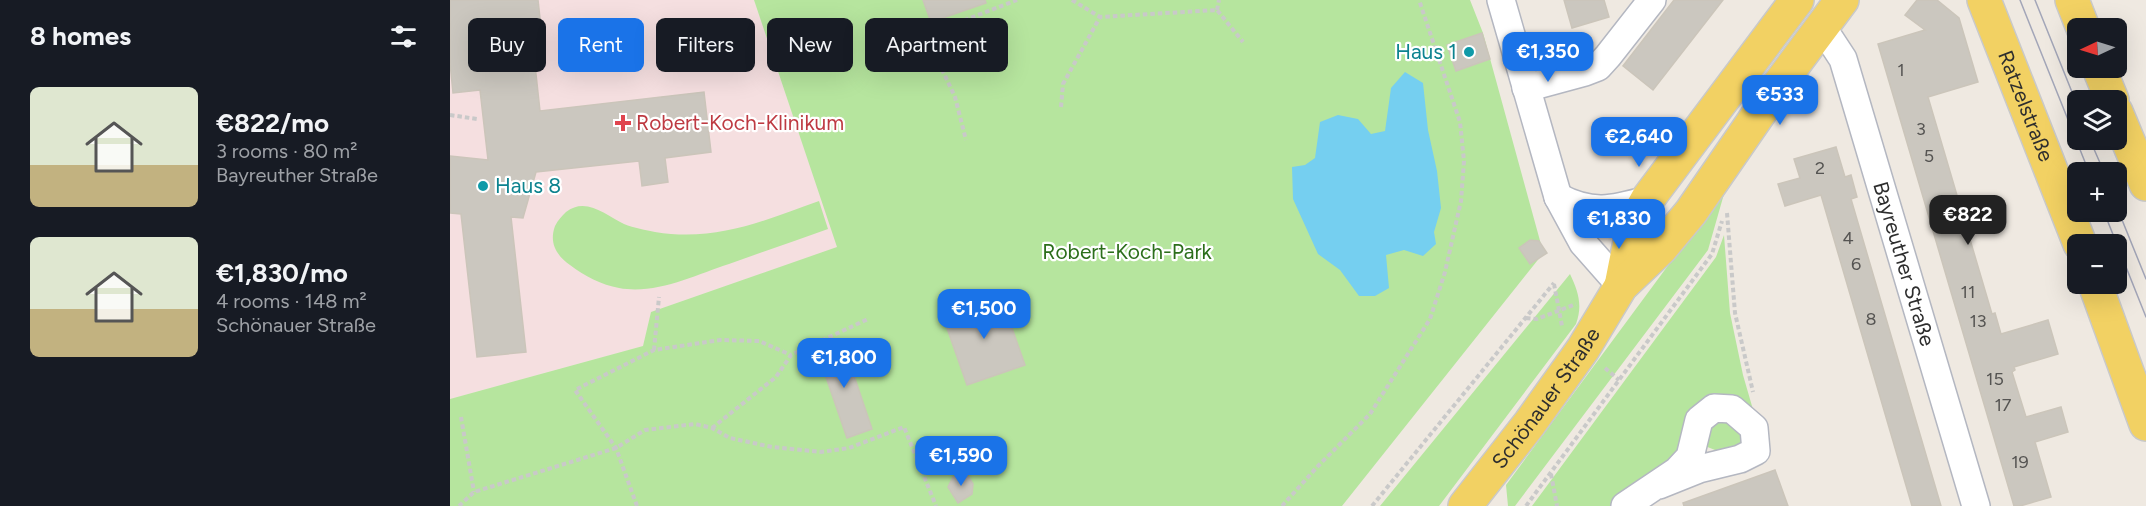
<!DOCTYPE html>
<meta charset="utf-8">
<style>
:root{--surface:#171b24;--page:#242831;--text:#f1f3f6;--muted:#9ea1a6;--accent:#1a73e8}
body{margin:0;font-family:Figtree,sans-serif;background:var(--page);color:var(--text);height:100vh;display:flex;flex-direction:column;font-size:22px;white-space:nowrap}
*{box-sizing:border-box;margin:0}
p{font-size:20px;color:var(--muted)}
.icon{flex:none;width:33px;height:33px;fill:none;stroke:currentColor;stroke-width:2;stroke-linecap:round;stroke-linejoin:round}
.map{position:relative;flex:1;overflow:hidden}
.drawer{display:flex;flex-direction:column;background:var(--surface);width:450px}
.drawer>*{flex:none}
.top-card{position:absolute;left:18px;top:18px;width:570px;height:54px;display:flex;gap:12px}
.needle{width:39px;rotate:266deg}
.buttons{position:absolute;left:1617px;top:18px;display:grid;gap:12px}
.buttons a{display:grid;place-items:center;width:60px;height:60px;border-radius:9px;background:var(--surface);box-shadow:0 6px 24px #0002;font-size:30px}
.price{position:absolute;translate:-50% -51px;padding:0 14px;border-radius:12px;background:var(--accent);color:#fff;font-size:20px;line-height:39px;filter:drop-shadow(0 2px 3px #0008)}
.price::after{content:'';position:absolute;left:50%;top:36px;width:18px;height:14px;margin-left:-9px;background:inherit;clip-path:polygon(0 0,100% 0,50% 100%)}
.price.current{background:#222;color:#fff}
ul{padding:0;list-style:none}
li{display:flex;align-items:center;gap:18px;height:150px;padding:0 30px}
li span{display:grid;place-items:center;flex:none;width:168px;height:120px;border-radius:9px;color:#555}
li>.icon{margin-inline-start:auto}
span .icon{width:72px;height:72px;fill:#fffc;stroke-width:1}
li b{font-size:26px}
h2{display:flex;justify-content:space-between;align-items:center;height:72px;padding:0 30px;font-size:26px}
.pill{padding:0 21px;border-radius:9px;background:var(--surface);box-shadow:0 6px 24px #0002;font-size:21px;line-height:54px}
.pill.current{background:var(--accent);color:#fff}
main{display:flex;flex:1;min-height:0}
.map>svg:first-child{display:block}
.medical{fill:#f5dfe0}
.green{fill:#b6e59e}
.water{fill:#75cff0}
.building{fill:#cbc7bf;stroke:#cbc5ba;stroke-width:1.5}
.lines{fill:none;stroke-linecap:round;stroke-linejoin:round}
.minor-casing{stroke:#b4b7c1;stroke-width:30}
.major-casing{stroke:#c9c9c9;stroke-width:36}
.path{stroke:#c9c9c9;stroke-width:4;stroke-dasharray:4.5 3;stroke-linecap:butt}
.minor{stroke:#fff;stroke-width:27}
.major{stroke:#f2d163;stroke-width:33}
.tram{stroke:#a3a6b8;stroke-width:1.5}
.culture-dot{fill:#0f9aa8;stroke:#fff;stroke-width:2}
.health-dot{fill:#e0444e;stroke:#fff;stroke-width:2}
.labels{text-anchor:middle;stroke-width:4.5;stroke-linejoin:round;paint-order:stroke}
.number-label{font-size:18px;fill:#555452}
.culture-label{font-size:21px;fill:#0d838f;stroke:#fff;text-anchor:end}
.street-label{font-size:21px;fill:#2e2e2e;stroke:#fff}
.health-label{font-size:21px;fill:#be3a42;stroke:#fff;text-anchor:start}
.park-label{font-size:21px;fill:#2c6e1b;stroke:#fff}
</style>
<main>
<section class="drawer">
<h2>8 homes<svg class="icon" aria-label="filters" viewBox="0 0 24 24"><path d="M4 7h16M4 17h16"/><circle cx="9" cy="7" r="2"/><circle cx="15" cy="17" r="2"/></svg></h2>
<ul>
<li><span style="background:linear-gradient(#dfe7d0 65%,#c2b280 0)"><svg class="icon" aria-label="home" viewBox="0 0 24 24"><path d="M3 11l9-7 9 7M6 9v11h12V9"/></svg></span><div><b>€822/mo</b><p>3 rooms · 80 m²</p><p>Bayreuther Straße</p></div></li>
<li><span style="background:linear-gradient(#dfe7d0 60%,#c2b280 0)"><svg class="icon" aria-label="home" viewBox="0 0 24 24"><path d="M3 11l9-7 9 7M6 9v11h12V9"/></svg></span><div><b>€1,830/mo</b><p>4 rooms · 148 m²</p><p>Schönauer Straße</p></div></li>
</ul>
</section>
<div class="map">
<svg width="1696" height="506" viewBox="0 0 1696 506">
<rect width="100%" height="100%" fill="#efe9e1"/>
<!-- medical -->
<path class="medical" d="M0,0h304l84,247 -187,65 -8,34 -193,53z"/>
<!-- green -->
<path class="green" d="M304,0h716l13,33 59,215 -1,8 -199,250h-892v-107l193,-53 8,-34 186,-65z
M1276,187l-18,63 -193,256h-7l-2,-21z
M369,201l9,28c-33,12 -66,23 -99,35 -34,11 -73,31 -110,24 -17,-3 -35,-12 -49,-23 -14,-10 -21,-22 -15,-39 3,-6 7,-10 11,-14 20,-16 41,4 58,12 10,4 22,6 31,8 61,10 108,-11 164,-31z
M1274,235l6,78 13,62 11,38 -27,-13 -45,59 -69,47h-81l184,-249z
M1120,274c8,17 13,31 6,50l-137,182h-59z
M1273,412l24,29 -22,13 -20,-8 1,-23z"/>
<!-- water -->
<path class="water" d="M955,72l18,11 5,47 9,41 4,37 -7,24 2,12 -13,12 -19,-6 -18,5 3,33 -14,8h-16l-19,-26 -22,-16 -25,-55 -1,-32 13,-2 10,-7 5,-36 18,-7 20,4 13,15 14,-3 6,-43z"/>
<!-- building -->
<path class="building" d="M0,0h88l7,64 -10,1 5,46 164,-19 7,60 -46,6 3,24 -26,4 -3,-25 -103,11 -13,46 -12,-1 15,135 -49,5 -16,-143 -11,-1v-57l38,4 -8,-70 -27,3 -3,-30z
M473,0h62l1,3 -55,19z
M1114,0h40l5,17 -37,11z
M1224,0h49l-70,90 -30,-24z
M1467,0h20l22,18 19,64 -50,15 64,217 3,-1 6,21 47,-14 10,34 -44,13 1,3 -3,2 14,45 35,-10 7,25 -33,10 16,55 -31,9h-6l-136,-462 47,-14 -20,-15z
M1032,33l8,26 -34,12 -9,-26z
M1386,147l9,30 6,-2 6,22 -6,2 90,307h-29l-91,-311 -36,11 -7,-22 22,-6 -6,-19z
M1080,240l9,1 8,12 -17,11 -11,-16z
M550,294l25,71 -58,20 -25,-71z
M392,340l30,89 -25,9 -31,-90z
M1325,470l13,36h-104l-1,-3z
M510,474l8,2 5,8 -1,10 -14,9 -10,-16 5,-10z"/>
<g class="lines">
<!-- minor casing -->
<g class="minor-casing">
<g id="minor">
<path d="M1051,0l57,197 25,46 38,43"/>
<path id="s1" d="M1372,27l21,32 133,447"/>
<path d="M1076,88l59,-16 13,-5 10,-11 44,-56"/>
<path d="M1108,197c34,18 54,13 89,3"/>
<path d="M1175,506l52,-35 13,-14 9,-37 15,-12 18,1 22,19 2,23 -16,8 -41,10 -40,16"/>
</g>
</g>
<!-- major casing -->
<g class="major-casing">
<g id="major">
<path id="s2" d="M1534,0l96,244"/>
<path d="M1622,0l11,28"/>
<path d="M1649,68l13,32"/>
<path d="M1666,112l30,72"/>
<path d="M1645,284l51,140"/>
<path d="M1171,286c6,-29 10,-60 26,-86l150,-200"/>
<path id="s3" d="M1015,506l65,-83 53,-74 38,-63 40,-38 30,-36 89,-129 62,-83"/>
</g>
</g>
<!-- path -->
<path class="path" d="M622,0l28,17
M767,10l2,-10
M466,29l10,6 91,-35
M476,35l29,62 11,43
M611,107l2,-23 37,-67 117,-7 26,32
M0,115l27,4
M1277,213l8,100 18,79
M1104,284l8,42
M1076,318l11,1 39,-15
M204,350l5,-53
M1155,368l14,12
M11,417l13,75
M262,428l64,-51 15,-22 77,-36
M1101,474l6,32
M9,506l15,-14 142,-44 29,-18 50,-6 17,4 18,10 42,9 49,5 28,-4 55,-21 32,79
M187,506l-21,-58 -41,-58 79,-40 66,-10 39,1 32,14
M832,506l36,-40 52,-52 60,-95 15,-47 16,-71 3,-40 -4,-39 -41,-122
M922,506l182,-223
M1076,506l186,-252 10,-33"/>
<!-- minor -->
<use href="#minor" class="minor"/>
<!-- major -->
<use href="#major" class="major"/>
<!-- tram -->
<path class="tram" d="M1570,0l69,172
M1585,0l43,107
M1640,140l14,32
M1666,205l30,74
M1654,212l42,105"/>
</g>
<!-- markers -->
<g class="culture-dot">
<circle cx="1019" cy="52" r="6"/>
<circle cx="33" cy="186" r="6"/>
</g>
<path class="health-dot" d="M170 114h6v6h6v6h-6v6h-6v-6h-6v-6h6z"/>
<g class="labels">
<!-- number labels -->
<g class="number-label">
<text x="1451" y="76">1</text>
<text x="1471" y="135">3</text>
<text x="1479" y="162">5</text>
<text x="1370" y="174">2</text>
<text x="1398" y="244">4</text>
<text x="1406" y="270">6</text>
<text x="1518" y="298">11</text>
<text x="1421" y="325">8</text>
<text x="1528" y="327">13</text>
<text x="1545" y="385">15</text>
<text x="1553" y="411">17</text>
<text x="1570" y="468">19</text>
</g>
<!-- culture labels -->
<g class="culture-label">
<text x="1007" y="59">Haus 1</text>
<text x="45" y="193" text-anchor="start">Haus 8</text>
</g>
<!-- street labels -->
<g class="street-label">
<text dy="7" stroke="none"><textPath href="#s2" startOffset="114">Ratzelstraße</textPath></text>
<text dy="7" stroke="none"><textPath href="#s1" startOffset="252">Bayreuther Straße</textPath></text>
<text dy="7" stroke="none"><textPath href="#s3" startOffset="135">Schönauer Straße</textPath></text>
</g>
<!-- health labels -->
<g class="health-label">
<text x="186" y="130">Robert-Koch-Klinikum</text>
</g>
<!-- park labels -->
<g class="park-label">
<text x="677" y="259">Robert-Koch-Park</text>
</g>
</g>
</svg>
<div class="buttons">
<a><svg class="needle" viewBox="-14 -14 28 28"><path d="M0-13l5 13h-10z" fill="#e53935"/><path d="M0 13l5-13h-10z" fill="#9ea1a6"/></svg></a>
<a><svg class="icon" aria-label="layers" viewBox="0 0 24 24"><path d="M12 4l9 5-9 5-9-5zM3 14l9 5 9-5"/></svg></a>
<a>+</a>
<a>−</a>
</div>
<b class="price" style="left:1098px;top:83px">€1,350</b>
<b class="price" style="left:1330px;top:126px">€533</b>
<b class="price" style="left:1189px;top:168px">€2,640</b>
<b class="price current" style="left:1518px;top:246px">€822</b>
<b class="price" style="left:1169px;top:250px">€1,830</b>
<b class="price" style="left:534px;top:340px">€1,500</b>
<b class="price" style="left:394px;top:389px">€1,800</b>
<b class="price" style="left:511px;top:487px">€1,590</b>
<div class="top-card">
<a class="pill">Buy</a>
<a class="pill current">Rent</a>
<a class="pill">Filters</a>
<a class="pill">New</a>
<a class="pill">Apartment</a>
</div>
</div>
</main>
